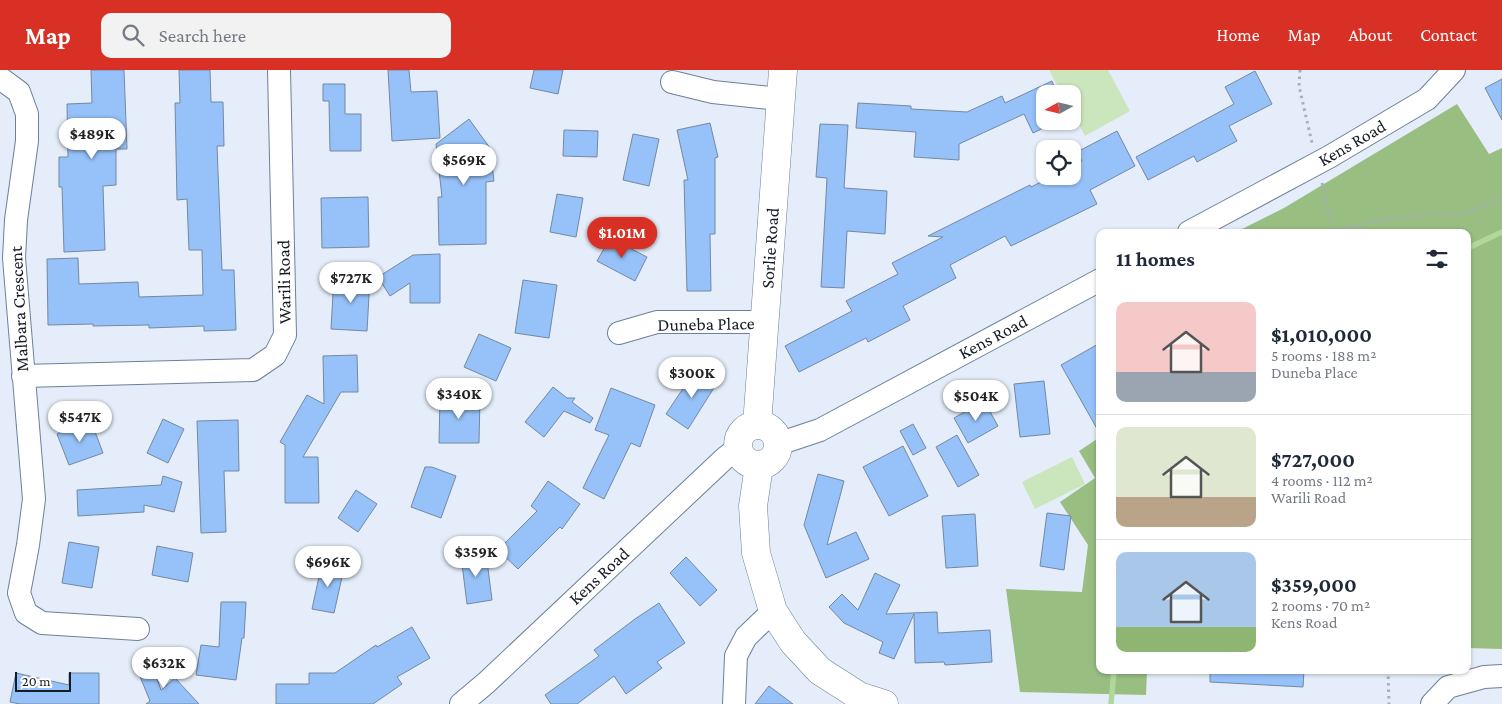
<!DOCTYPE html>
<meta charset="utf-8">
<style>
:root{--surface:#fff;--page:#f2f2f3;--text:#1f2937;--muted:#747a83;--line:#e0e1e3;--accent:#d93025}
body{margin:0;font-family:"Crimson Pro",serif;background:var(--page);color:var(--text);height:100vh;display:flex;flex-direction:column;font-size:19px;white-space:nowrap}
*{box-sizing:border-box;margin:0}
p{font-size:16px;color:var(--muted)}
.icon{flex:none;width:28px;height:28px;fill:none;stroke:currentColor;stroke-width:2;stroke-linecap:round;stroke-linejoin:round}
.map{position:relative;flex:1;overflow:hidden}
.side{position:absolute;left:1096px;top:159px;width:375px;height:445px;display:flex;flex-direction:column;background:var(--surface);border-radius:10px;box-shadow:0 1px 4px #0004}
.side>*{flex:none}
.needle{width:32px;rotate:262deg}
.controls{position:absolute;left:1036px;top:15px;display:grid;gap:10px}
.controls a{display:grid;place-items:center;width:45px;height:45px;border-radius:10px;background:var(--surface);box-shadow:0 1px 4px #0004;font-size:25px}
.scale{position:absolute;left:15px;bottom:12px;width:56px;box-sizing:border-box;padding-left:5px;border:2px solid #141c26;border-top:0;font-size:14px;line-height:18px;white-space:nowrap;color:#141c26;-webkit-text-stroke:4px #fff;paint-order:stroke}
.price{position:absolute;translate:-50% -42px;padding:0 11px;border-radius:18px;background:#fff;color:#222;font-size:16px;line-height:32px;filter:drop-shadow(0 1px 2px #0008)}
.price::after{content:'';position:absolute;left:50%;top:30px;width:15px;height:11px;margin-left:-8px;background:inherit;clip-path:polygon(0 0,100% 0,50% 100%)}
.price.active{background:var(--accent);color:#fff}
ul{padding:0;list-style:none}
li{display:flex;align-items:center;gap:15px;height:125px;padding:0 20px}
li+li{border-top:1px solid var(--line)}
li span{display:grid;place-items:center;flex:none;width:140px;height:100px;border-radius:10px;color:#555}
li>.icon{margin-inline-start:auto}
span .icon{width:60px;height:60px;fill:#fffc;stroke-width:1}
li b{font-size:21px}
h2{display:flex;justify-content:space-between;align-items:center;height:60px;padding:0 20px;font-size:21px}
header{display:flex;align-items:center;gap:30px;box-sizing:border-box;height:70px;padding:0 25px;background:var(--accent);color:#fff}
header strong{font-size:24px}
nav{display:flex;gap:28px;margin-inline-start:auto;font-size:18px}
.search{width:350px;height:45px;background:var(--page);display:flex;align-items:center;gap:12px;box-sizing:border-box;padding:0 18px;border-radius:10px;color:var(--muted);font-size:19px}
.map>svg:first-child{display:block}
.green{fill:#cbe6bd}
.forest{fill:#98be82}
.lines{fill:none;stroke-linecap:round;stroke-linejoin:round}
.stream{stroke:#b1d89b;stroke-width:5.5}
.building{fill:#96c2f9;stroke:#7488a2}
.street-casing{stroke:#6c809a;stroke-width:24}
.secondary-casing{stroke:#6c809a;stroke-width:29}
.path{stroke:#a5aeb9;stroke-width:3;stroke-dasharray:2.5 4;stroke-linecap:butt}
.street{stroke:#fff;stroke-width:22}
.secondary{stroke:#fff;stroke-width:28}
.labels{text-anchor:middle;stroke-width:4;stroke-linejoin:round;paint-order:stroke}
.street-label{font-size:18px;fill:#141c26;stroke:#fff}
</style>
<header>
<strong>Map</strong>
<div class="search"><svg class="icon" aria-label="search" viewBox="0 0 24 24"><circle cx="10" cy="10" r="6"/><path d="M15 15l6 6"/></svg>Search here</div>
<nav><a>Home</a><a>Map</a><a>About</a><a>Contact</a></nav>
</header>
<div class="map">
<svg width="1502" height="634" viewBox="0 0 1502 634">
<rect width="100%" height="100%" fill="#e4edf9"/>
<!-- green -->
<path class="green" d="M1049,0h59l22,41 -45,25 -12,-23 -1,-19h-10z
M1072,387l13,27 -50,25 -13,-27z"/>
<!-- forest -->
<path class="forest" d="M1457,34l32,50 13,-6v501l-34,-1v-416h-232l48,-24z
M1100,367v233h47l-1,25 -126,-3 -14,-103 76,3 6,-47 -28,-43 35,-24 -16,-27z"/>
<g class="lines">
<!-- stream -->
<path class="stream" d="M1468,178l34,-16
M1111,634l3,-34"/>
</g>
<!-- building -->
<path class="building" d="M91,0h33l3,79h-11v36l-13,1 2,64 -41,2 -2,-65h-3v-30h9l-1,-53 25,-1z
M179,0h31l1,32h12l1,44h-7l5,124h12l2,60 -32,1v-5l-55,2v-3l-56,1v-2l-45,1 -1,-66 31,-1 1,26 59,-2 1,15 64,-2 -1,-45h-13l-2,-51 -10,1 -2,-97h5z
M388,0h21l2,22 26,-1 3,47 -48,3z
M534,0h29l-5,24 -28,-6z
M1255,1l17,33 -43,22 8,15 -40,21 -3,-6 -46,24 -12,-23 98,-53 -9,-17z
M1502,9v41l-17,-32z
M1052,11l5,13h-12v27h13l-25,12 -9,-19 -65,30v16l-45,-3 2,-25 -60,-4 2,-25 53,3v3l56,3 35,-16 3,7z
M323,14h22v30h16v37h-31l-1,-50h-6z
M469,49l21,29 4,33 -8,1v62l-47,1 -1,-48h4l-6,-53z
M710,53l8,34 -3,1v76h-5l1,57h-24l-3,-111h4l-11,-50z
M820,54l28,1 -4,63 43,3 -2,43 -38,-3 -3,57 -23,-1 6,-109 -11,-1z
M564,60l34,1 -1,26 -34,-1z
M1117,61l18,35 -45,24 7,14 -86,42 -6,-10 -55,29 6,13 -53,28 7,14 -42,22 -2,-4 -67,34 -14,-26 67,-35 -6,-10 52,-27 -6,-11 51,-26 -15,-1 102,-51 1,2 22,-11h19v-10l10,-5 -5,-9z
M633,64l26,5 -10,47 -26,-6z
M557,124l26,4 -7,39 -26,-5z
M368,127l1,50 -47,1 -1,-50z
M610,168l37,19 -12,24 -38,-20z
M440,184v49h-30v-20l-20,13 -12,-19 35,-22z
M334,206l36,2 -3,53 -36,-2z
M523,210l34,5 -8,53 -34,-5z
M479,264l32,14 -15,33 -32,-14z
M1100,273v91l-39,-69z
M357,285l1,37h-17l-38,65h15l1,46h-34v-58l-5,-3 27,-47 17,9 -1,-48z
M696,299l21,14 -29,46 -22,-15z
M1044,311l6,53 -30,3 -6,-53z
M553,317l14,11h8l-3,4 21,16 -3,5 -26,-12 -20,26 -19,-15z
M611,318l44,17 -15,42 -9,-4 -27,56 -21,-11 26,-53 -14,-5z
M440,326l40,1 -1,46h-40z
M984,331l14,25 -30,17 -14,-25z
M163,349l21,10 -16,34 -21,-10z
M238,350l1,51h-15l2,61 -25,1 -4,-112z
M91,351l12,32 -34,12 -12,-31z
M913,354l13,24 -13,7 -13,-24z
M957,365l22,40 -21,12 -22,-40z
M903,376l25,50 -39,20 -26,-49z
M425,397h7l24,9 -15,42 -30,-11z
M818,404l26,7 -17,64 29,-13 13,27 -43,19 -22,-53z
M163,406l19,6 -8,30 -30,-7v7l-66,4 -1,-26 84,-5z
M548,411l32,23 -18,25 -2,-2 -42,42 -20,-19 39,-39 -6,-5z
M356,420l21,14 -19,28 -20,-14z
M1047,443l24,3 -7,54 -24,-4z
M975,444l3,52 -32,2 -4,-52z
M69,472l30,5 -7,41 -30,-5z
M157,476l36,7 -5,29 -36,-7z
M486,483l6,47 -25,4 -6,-48z
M686,487l31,33 -17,16 -30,-33z
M322,493l22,5 -10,45 -22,-4z
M875,503l25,12 -14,29 51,-2 1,21 52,-3 2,32 -47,3 -1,-3 -29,1 -1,-49 -20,45 -15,-6 4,-11 -39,-19 -15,-16 13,-13 16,16z
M221,532h25l-2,36h-2l-6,42 -40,-5 5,-30 18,2z
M659,533l26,40 -28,19 5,6 -36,26 -12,-18 -37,28h-26l-6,-9 54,-39 -5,-6 41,-31z
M412,557l18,31 -33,19 5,7 -29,20h-97v-20h33v-11h26l41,-28 1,2z
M152,594l9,26 14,-12 24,26h-53l4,-3 -13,-32z
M1210,600h94l-1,17 -93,-5z
M16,603l53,12v-12h30v31h-79l-10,-2z
M769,616l24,18h-38z"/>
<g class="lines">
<!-- street casing -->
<g class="street-casing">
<path id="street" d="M0,8l19,14 8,22v27l-11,79 -2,38 20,241 -6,46 -9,48 7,20 16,10 96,6
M672,12l41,10 67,7
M1189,162l140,-75 98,-58 27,-29
M619,263l38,-11h108
M23,306l230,-6 22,-15 10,-20 -6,-265
M778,374l42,-14 280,-150
M461,634l25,-21 239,-225 13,-10
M734,634l2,-48 10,-19 27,-26
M1432,634l16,-17 36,-10 18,-1"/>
</g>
<!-- secondary casing -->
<g class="secondary-casing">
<path id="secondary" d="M738 375a20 20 0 1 1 40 0a20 20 0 1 1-40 0Z
M757,355l26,-355
M759,396l-6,40 3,47 17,58 20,31 27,29 39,25 25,8"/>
</g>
<!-- path -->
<path class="path" d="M1300,0l-1,16 13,57
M1322,113l11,47
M1333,161l54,-12 49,-6 19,3 47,-17
M1388,600l1,34"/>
<!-- street -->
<use href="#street" class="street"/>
<!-- secondary -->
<use href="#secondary" class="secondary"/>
</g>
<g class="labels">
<!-- street labels -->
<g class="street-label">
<text transform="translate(1352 73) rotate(-30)" y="6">Kens Road</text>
<text transform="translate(770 178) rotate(-86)" y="6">Sorlie Road</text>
<text transform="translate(284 212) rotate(-91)" y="6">Warili Road</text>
<text transform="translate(19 239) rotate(-93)" y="6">Malbara Crescent</text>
<text transform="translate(706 254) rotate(-1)" y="6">Duneba Place</text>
<text transform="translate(993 267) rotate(-28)" y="6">Kens Road</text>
<text transform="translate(599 506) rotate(-43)" y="6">Kens Road</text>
</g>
</g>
</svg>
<div class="controls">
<a><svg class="needle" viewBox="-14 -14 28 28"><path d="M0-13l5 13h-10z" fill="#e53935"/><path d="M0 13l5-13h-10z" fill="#747a83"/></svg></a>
<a><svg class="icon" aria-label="locate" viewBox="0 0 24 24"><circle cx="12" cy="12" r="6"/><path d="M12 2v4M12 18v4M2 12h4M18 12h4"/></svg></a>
</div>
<div class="scale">20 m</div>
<b class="price" style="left:92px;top:90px">$489K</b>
<b class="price" style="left:464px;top:116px">$569K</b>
<b class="price active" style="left:622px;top:189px">$1.01M</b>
<b class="price" style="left:351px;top:234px">$727K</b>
<b class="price" style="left:692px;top:329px">$300K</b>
<b class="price" style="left:459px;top:350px">$340K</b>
<b class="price" style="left:976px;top:352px">$504K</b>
<b class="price" style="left:80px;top:373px">$547K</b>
<b class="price" style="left:476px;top:508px">$359K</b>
<b class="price" style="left:328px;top:518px">$696K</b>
<b class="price" style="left:164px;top:619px">$632K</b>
<section class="side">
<h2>11 homes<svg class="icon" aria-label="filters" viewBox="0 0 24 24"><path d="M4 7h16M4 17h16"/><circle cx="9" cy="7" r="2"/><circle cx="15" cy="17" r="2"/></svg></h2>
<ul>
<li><span style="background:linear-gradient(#f6c9c9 70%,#9aa5b1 0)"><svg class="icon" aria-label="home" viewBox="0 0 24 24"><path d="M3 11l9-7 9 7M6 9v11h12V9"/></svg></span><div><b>$1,010,000</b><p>5 rooms · 188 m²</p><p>Duneba Place</p></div></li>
<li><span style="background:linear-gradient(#dfe7d0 70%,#b9a48a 0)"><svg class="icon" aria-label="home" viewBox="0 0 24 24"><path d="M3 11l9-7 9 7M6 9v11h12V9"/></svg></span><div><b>$727,000</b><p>4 rooms · 112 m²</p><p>Warili Road</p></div></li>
<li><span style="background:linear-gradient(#a9c7e8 75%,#8fb573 0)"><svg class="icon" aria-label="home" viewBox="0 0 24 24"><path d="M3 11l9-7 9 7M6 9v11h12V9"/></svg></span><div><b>$359,000</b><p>2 rooms · 70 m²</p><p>Kens Road</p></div></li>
</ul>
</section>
</div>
